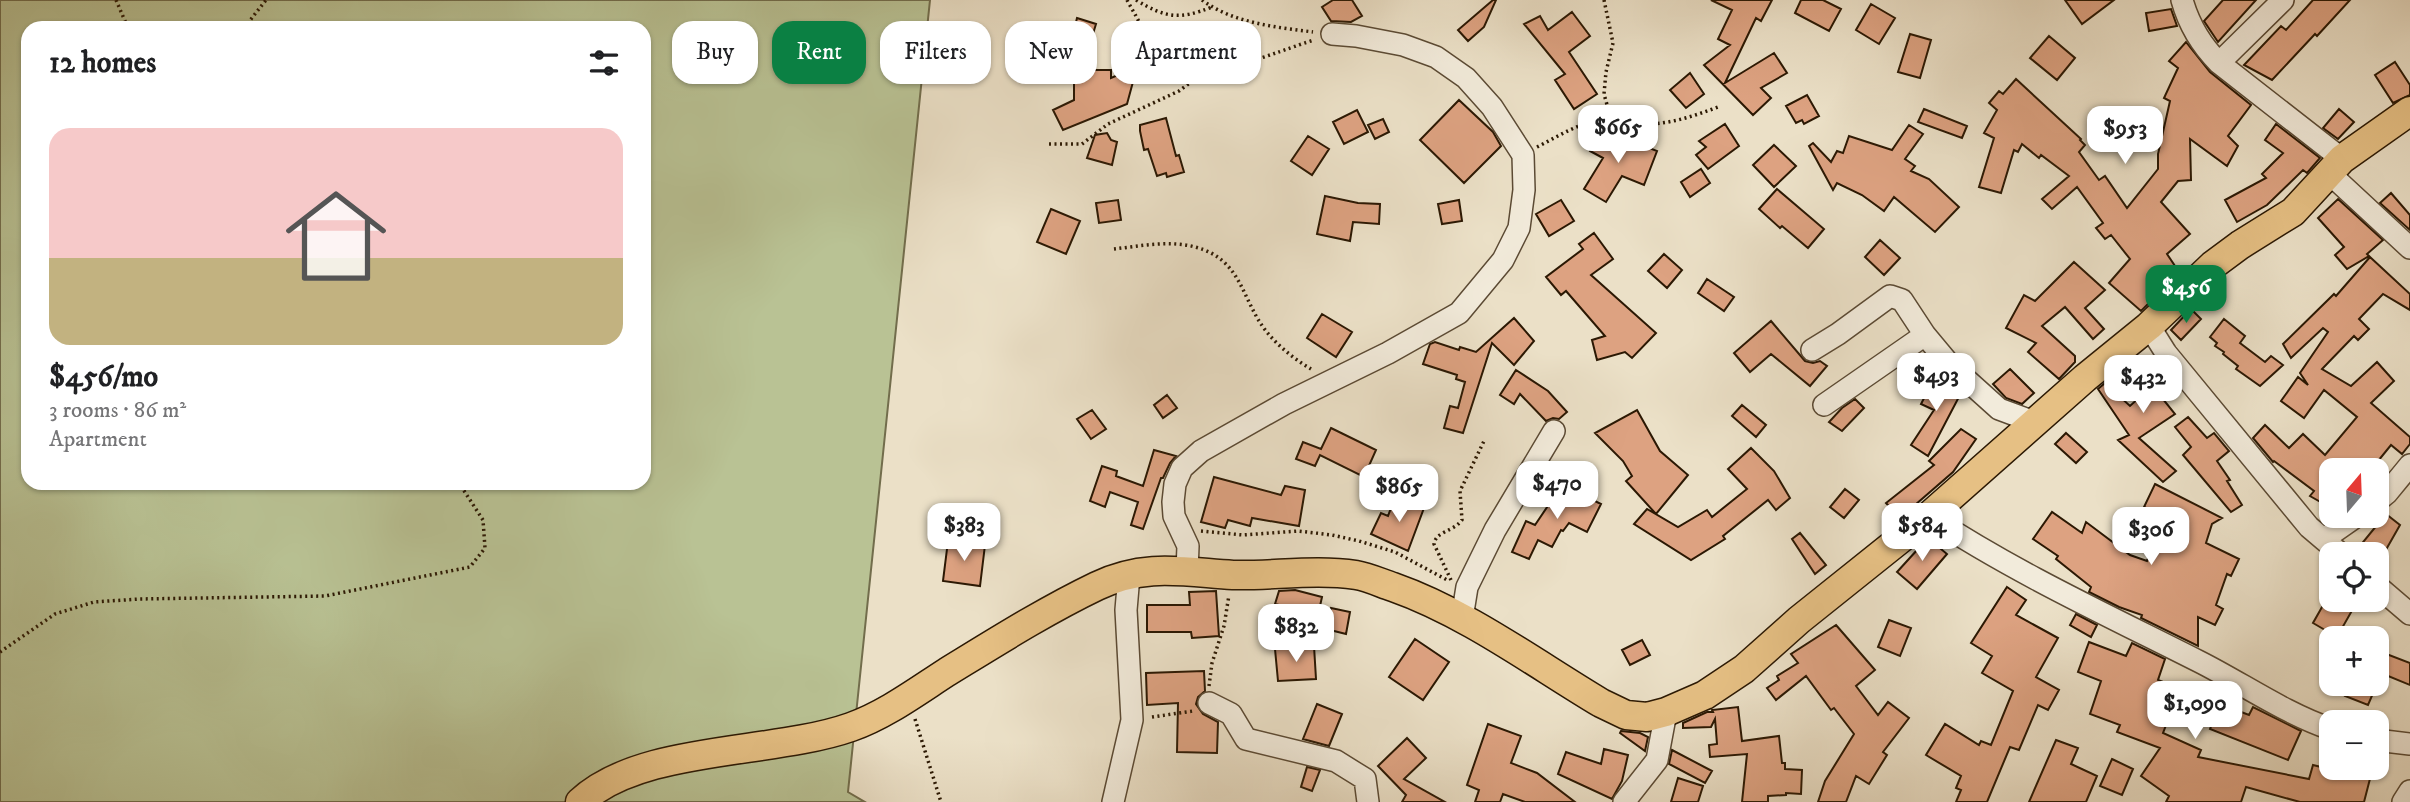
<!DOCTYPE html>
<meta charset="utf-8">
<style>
:root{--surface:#fff;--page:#f6f6f6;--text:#202124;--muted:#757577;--accent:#0b8043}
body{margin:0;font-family:"IM FELL DW Pica",serif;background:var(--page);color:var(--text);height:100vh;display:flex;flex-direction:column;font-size:26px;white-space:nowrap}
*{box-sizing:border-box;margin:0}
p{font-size:23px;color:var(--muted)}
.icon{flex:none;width:38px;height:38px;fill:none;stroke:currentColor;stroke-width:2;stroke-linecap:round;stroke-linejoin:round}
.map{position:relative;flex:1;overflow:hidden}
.details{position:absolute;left:21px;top:21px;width:630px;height:469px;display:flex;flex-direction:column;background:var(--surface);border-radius:21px;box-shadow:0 2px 5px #0004}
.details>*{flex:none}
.banner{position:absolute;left:672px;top:21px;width:665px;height:63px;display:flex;gap:14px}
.needle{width:46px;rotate:19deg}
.tools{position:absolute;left:2319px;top:458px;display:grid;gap:14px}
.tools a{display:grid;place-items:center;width:70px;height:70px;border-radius:14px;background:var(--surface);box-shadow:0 2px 5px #0004;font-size:35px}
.price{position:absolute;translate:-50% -60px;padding:0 16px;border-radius:14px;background:#fff;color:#222;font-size:23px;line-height:46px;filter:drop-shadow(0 2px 4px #0008)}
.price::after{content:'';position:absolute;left:50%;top:42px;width:21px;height:16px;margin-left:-10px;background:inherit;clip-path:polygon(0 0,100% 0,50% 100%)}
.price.on{background:var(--accent);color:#fff}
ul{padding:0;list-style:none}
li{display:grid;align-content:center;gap:14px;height:371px;padding:0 28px}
li span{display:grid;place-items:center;height:217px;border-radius:21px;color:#555}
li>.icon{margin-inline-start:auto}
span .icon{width:126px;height:126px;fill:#fffc;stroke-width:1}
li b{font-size:30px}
h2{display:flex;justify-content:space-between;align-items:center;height:84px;padding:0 28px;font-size:30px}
.tag{padding:0 24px;border-radius:21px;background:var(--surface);box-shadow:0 2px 5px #0004;font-size:24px;line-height:63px}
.tag.on{background:var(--accent);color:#fff}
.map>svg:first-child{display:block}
.green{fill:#b9c294;stroke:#726d4c;stroke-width:2;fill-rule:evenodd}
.building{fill:#dda281;stroke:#2b1803;stroke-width:2}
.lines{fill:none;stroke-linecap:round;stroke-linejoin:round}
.minor-casing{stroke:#5b4a34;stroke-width:24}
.major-casing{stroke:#2b1803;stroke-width:31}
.path{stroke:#2b1803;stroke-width:3.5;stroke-dasharray:2 3.5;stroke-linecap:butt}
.minor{stroke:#f2ebdb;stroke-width:21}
.major{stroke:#e6c084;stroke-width:28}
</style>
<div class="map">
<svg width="2410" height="802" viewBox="0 0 2410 802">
<rect width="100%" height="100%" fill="#ebe0c7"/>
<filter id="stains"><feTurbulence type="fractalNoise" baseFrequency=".00286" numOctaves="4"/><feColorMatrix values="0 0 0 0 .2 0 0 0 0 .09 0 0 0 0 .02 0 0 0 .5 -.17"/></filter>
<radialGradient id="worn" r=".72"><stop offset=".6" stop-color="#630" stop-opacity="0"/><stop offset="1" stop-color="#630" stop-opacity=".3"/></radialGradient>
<!-- green -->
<path class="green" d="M0,0h930l-82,792 17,10h-865zM28,28h616v455h-616z"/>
<!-- building -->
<path class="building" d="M1333,0h19l10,16 -11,6 -20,-1 -9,-14z
M1493,0h3l-12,27 -16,14 -10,-11z
M1711,0h61l-11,21 -5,-3 -31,65 49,-30 13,20 -26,15 10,10 -18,17 -49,-50 26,-20 -12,-6 14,-29z
M1801,0h22l18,9 -12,22 -34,-18z
M2065,0h49l-32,24z
M2223,0h33l-38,42 -14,-21z
M2313,0h37l-33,36 -2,-2 -43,46 -28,-15 37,-39 5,4z
M1871,4l24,14 -16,26 -23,-14z
M2171,9l6,17 -28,5 -3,-18z
M1572,12l18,24 -21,16 28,42 -23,15 -19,-29 10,-6 -41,-50 16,-8 8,14z
M1077,18l19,6 -7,23h2l-6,23h26v8l26,-11 -10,37 -64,26 -10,-20 21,-10v-35l-8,-2z
M1910,34l21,6 -11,38 -22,-6z
M2049,36l26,22 -18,22 -27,-22z
M2186,42l24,30 41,33 -23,31 10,10 -11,20 -37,-27 1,41 -13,1 -17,21 29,32 -23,20 12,18 -30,20 5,6 -13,13 -32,-28 21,-24 -19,-24 -6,4 -9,-11 7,-5 -26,-36 -25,22 -10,-10 27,-23 -28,-21 -2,3 -17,-14 -4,8 -4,-2 -13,43 -22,-6 15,-49 -10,-5 13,-23 -8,-7 10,-12 4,3 13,-15 65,60 -1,1 5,5 -6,7 20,28 6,-4 22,32 31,-39v-15l12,-53 -6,-3 14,-30 -9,-7z
M2395,62l15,23v10l-17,8 -18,-28z
M1690,73l14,21 -18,14 -16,-18z
M1807,95l12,21 -15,8 -2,-4 -6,3 -10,-17z
M1459,100l34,32 8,14 -37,37 -44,-43z
M1924,109l43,17 -5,12 -44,-16z
M2339,109l15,13 -16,17 -15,-11z
M1357,110l11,22 -24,12 -11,-22z
M1166,118l10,38 3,-1 5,17 -17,5 -1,-4 -9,3 -9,-27 -4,1 -4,-19v-6z
M1383,119l6,13 -14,7 -7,-14z
M1725,124l14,22 -31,23 -12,-14 10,-8 -7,-6z
M2276,124l44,34 -13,15 -4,-3 -36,35 -30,17 -12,-22 41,-22 -4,-4 21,-21 -18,-13z
M1909,125l14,9 -18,25 10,7 -4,5 18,8 30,28 -24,25 -41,-35 -10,14 -22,-16 -25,-12 -4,7 -24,-44 4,-3 18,19 6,-11 6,2 6,-17 43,14z
M1600,131l30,15 2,-5 25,10 -13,34 -22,-9 -16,26 -22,-13 19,-31 -13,-7z
M1107,133l4,7 6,2 -5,23 -25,-7 8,-23z
M1308,136l21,13 -17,26 -21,-14z
M1774,145l22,21 -22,21 -21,-22z
M1701,169l9,14 -20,14 -9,-15z
M1777,189l47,40 -16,19 -26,-22 -2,2 -21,-19z
M2391,193l19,22v15l-30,-27z
M1325,196l33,7 22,1 -1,20 -26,-2 -3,19 -33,-7z
M2338,199l45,41 -16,14 2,2 -22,13 -12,-14 9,-8 -26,-29z
M1118,200l3,20 -22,3 -3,-20z
M1459,200l3,21 -20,3 -4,-20z
M1561,200l13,21 -25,15 -13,-22z
M1051,209l29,12 -14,33 -29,-12z
M1594,233l19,26 -22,16 65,58 -24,25 -7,-6 -28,8 -5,-20 13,-4 -39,-45 -5,4 -15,-18 37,-28 -4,-5z
M1880,240l20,18 -16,17 -19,-18z
M1664,254l18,16 -15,18 -19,-17z
M2370,257l40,37v16l-27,-16 -24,25 10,10 -11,11 -4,-4 -32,33 29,17 26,-24 17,19 -23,22 39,34v7l-8,10 -11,-9 -21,26h-39v22l-7,11 -14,-8 4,-5 -40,-30 -1,1 -20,-24 12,-13 24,23 14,-14 22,21 32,-38 -33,-27 -20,28 -23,-17 17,-24 10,8 -8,-12 28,-41 -5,-4 -32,30 -8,-14 51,-50 2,2z
M2074,262l31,28 -20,18 19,21 -11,10 -28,-32 -23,19 33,30v6l-16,17 -31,-27 8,-9 -30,-15 18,-33 11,6z
M1707,279l27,18 -10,14 -26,-18z
M2188,312h6l7,7 -20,21 -10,-10z
M1322,314l30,18 -16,25 -29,-19z
M1514,318l20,23 -20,24 -22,-22 -29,90 -19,-5 6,-22 8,2 7,-26 -9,-3 1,-4 -34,-11 7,-20 5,-2 24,8 1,-3 16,5z
M2224,319l21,17 -5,7 25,19 6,-6 12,9 -23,21 -24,-17 2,-3 -15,-12 1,-2 -9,-6 2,-3 -7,-6z
M1771,321l34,40 8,2 7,-2 7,5 -17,20 -39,-32 -21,18 -16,-19z
M2151,357l20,26 -13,10 17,21 -36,24 37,33 -13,11 -45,-42 11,-5 -31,-46 7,-6 25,23 11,-10 -13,-16 8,-4 -4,-5z
M2010,369l24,24 -12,11 -16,-6 -13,-14z
M1516,370l32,21 19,21 -8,7 -6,-1 -7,3 -26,-27 -6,10 -14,-9z
M1937,373l24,20 -33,63 -17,-11 23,-35 -13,-6z
M1167,395l10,13 -14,10 -9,-13z
M1855,399l9,9 -22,23 -13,-9 13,-14z
M1742,405l24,20 -10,12 -24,-21z
M1092,410l14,19 -15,10 -14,-20z
M1637,410l23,41 28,24 -32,39 -30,-33 6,-5 -9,-15 -28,-28z
M2188,417l19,21 7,-5 15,18 -12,10 13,19 -3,1 15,24 -11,7 -48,-57 8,-8 -16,-20z
M1331,428l45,22 -12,27 -44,-22 -5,11 -19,-7 7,-17 18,7z
M1961,429l15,10 -23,33 -53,46 -14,-15 48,-38 -5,-4z
M2066,433l21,19 -11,11 -21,-19z
M1751,448l23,23 16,27 -14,12 -8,-10 -45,36 2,3 -34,21 -57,-36 13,-15 31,18 29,-17 5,7 35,-28 -19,-20z
M1154,450l22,6 -6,7 -7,15h-2l-18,51 -12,-4 7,-23 -28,-10 -5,15 -15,-6 12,-35 15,5 -1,5 27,10z
M1214,477l67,18 4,-9 20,4 -6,36 -47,-8 -2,8 -22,-6 -3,8 -24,-6z
M2155,484l67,34 -10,6 -6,19 33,16 -8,17 -4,-2 -11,31 7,4 -8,16 -17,-8v29l-57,-28 1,-3 -23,-8 -30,-15 2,-5 -35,-28 2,-3 -25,-17 19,-27 30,21 4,-11 44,33 17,6 7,-17 13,5 8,-27 -31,-15z
M1562,485l25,17 2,-4 12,6 -14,28 -18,-9 -6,8 -2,-1 -9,17 -14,-7 -9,19 -17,-7 14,-31 9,4z
M1845,489l14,11 -15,18 -14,-11z
M1395,497l29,11 -16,43 -37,-17 10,-21 7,3z
M2386,514l14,11 -21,37 -3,-1v-6h-7l-10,-8z
M1800,533l26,32 -11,9 -23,-35z
M1928,538l19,16 -30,35 -20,-17z
M948,541l37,4 -5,41 -37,-5z
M2007,587l19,13 -10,15 42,23 -22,39 23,13 -11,20 -10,-5 -19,45 -9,-3 -23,55h-31l5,-12 -5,-2 5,-12 -35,-21 19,-31 34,21 2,-4 10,4 22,-54 -31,-18 10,-17 -21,-13z
M1295,590l27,7 -4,18 -43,-11 4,-13z
M1216,591l3,45 -27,2 -1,-6h-44v-27h43l-1,-13z
M2326,600h32l-21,37 -24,-14z
M1331,608l19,4 -4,22 -20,-5z
M2076,614l21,11 -6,12 -21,-12z
M1889,620l22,8 -11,28 -22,-9z
M1836,625l39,45 -19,16 22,29 10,-13 21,16 -26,34 4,3 -18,29 -13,-8 -10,26h-28l7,-21 29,-47 -20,-26 -3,2 -25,-34 -30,24 -9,-12 12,-8 -2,-4 21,-13 -7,-9z
M1415,639l34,23 -26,38 -34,-23z
M1642,640l8,15 -20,10 -8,-15z
M2089,642l37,14 6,-13 33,16 -7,21 13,5 -11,26 10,4 -7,18 38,17 -3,7 111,22 4,-14 16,4 31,-1 12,3 -8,31h-64l-54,-15 -5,15h-75l3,-6 -28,-20 19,-28 -43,-16 3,-7 -30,-11 11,-33 -23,-9z
M1314,646l2,33 -38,2 -3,-32z
M2376,650l34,13v22l-34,-14z
M1204,671l1,20 -7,6 -2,7 7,10 15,8 -1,31 -40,-1 1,-49 -31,2 -1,-32z
M2350,684h27l-9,21 -23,-9z
M1317,704l25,10 -13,32 -26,-7z
M2220,704l29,11 4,-8 48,24 -13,29 -78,-31z
M1738,707l4,34 37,-5 3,27h3v6l17,1 -1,24 -15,-1v2l-18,1v6h-26l5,-48 -37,3 -1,-12 8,-1 -2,-25 -4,8 -28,1v-5l24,-11h6l-1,-2z
M1488,724l33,12 -10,27 26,10 38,29h-50l-22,-8 -3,8h-25l4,-12 -12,-5z
M1621,731l19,2 8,4 -3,14 -25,-18z
M1407,738l19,20 -22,21 41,23h-43l4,-7 -28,-29z
M2056,740l22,8 -7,16 26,12 -11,26h-57z
M1604,749l24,6 -6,26 -10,18 -54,-25 8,-22 35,12z
M1672,750l40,21 -7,12 -36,-19z
M2112,759l21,10 -11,26 -22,-9z
M1307,767l13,3 -8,21 -11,-4z
M1678,778l25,8 -5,16h-27z"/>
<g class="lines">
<!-- minor casing -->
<g class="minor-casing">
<path id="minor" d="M2182,0c7,25 19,45 37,63l123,96
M2219,63l64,-63
M2329,173l81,75
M2149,326l17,27 143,174 33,28
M1812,350l26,-16 52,-38 12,4 23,35 25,30 49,44 35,13
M1824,405l101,-70
M2376,502l11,-9 23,-28
M1929,516c85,56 178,99 269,145 44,22 86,52 133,68
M2324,539l33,-23
M1187,571l1,-25 -14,-30 -1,-14 2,-18 7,-16 19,-17 83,-47 104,-51 71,-40 44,-53 16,-32 5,-38 -1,-35 -31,-48 -26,-29 -30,-21 -33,-12 -47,-9 -24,-2
M2376,585l34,29
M1462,618l5,-31 28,-57 59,-99
M1209,703l22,11 15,25 90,22 29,18 3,23
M2376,740l34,4
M1113,802l19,-82 -6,-110 3,-35
M1624,802l33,-42 9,-48
M2403,802l7,-11"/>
</g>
<!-- major casing -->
<g class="major-casing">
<path id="major" d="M580,802c61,-57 192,-47 271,-75 34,-12 65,-35 96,-55 49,-30 98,-61 150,-86 48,-23 86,-14 136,-11 40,1 83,-6 123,0 12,2 25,8 37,12 74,26 141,76 208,116l25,12 21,2 19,-5 39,-17 39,-26 55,-49 130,-104 156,-138 64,-52 64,-61 27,-20 53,-33 49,-53 68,-48"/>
</g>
<!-- path -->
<path class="path" d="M116,0l12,28
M1127,0c4,8 9,15 13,24 6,13 10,32 20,43 23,25 123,-18 154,-27
M1136,0c30,18 43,20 76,7
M1202,0c31,23 73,27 111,32
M1604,0l9,43 -7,29 -2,22 7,25
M244,28l22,-28
M1049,144h33l26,-20 71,-33 20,-15
M1537,147c18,-9 35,-20 54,-25 19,-5 35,1 54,2 26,0 49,-8 73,-17
M1114,249c26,-3 56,-9 81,-2 47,12 46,52 71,84 12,15 28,28 45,38
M1201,531l42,4 55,-4 34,4 27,6 36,11 54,29
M1451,580l-17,-36c2,-13 19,-12 28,-24l-2,-29 24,-50
M0,652l55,-38 39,-12 45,-3 186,-3 145,-29 15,-19 -2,-28 -24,-37
M1209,686l3,-23 12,-37 5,-31
M1152,717l41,-6
M915,719l26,83"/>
<!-- minor -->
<use href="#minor" class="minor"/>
<!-- major -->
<use href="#major" class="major"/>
</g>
<rect width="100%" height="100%" filter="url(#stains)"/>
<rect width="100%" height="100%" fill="url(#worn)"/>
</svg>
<div class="tools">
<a><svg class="needle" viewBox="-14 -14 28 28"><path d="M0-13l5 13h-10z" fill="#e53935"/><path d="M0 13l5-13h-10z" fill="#757577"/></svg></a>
<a><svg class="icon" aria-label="locate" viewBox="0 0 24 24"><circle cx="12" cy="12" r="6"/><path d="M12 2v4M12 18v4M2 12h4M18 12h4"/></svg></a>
<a>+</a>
<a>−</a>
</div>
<b class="price" style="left:1618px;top:165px">$665</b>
<b class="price" style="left:2125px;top:166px">$953</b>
<b class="price on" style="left:2186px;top:325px">$456</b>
<b class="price" style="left:1936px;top:413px">$493</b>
<b class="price" style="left:2143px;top:415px">$432</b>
<b class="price" style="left:1557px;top:521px">$470</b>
<b class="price" style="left:1399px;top:524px">$865</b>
<b class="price" style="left:964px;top:563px">$383</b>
<b class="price" style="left:1922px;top:563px">$584</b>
<b class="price" style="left:2151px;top:567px">$306</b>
<b class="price" style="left:1296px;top:664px">$832</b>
<b class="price" style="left:2195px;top:741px">$1,090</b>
<div class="banner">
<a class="tag">Buy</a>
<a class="tag on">Rent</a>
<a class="tag">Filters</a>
<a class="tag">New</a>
<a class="tag">Apartment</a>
</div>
<section class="details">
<h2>12 homes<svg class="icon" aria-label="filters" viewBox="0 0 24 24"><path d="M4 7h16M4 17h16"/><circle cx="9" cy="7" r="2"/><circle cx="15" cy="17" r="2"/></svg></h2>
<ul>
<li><span style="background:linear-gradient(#f6c9c9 60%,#c2b280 0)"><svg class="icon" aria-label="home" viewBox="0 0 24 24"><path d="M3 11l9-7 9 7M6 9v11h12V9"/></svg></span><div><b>$456/mo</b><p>3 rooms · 86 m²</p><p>Apartment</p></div></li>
</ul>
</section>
</div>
